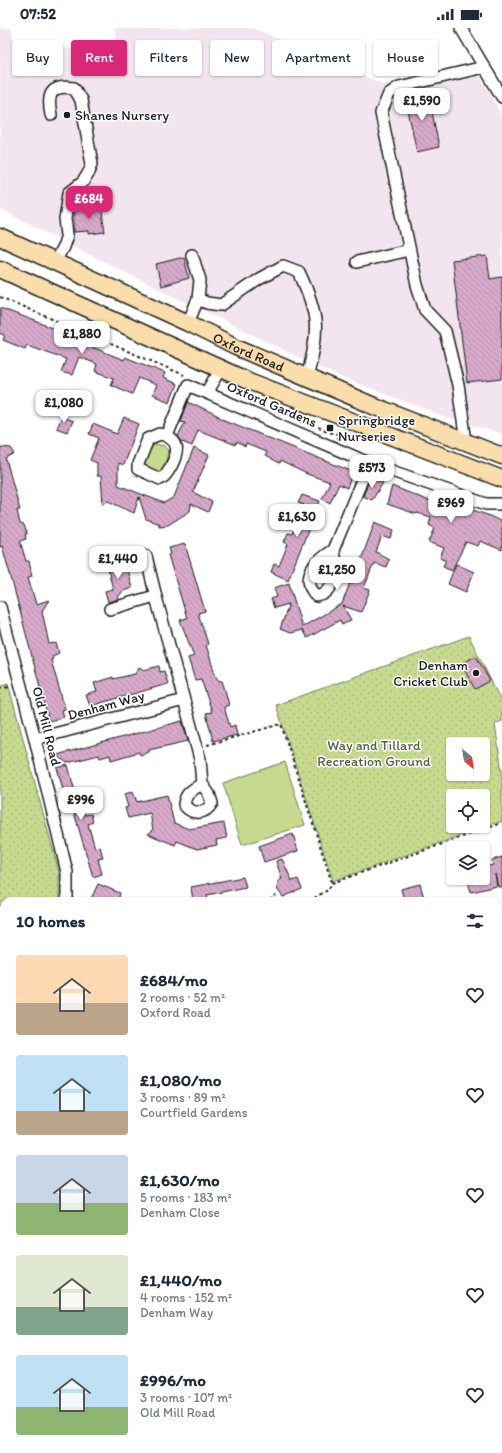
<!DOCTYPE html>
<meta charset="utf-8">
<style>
:root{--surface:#fff;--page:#f6f6f7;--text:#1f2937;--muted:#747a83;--accent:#db2777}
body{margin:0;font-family:Itim,sans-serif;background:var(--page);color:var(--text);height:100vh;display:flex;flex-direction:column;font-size:15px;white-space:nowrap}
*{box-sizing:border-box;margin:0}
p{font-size:13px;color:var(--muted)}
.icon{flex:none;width:22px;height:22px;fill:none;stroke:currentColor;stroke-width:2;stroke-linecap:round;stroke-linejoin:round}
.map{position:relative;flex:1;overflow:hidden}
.sheet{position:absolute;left:0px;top:869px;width:502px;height:556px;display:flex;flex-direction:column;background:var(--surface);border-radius:12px 12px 0 0;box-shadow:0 1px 3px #0004}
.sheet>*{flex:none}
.guide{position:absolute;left:12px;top:12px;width:478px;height:36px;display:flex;gap:8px}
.needle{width:26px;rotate:150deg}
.fabs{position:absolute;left:446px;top:709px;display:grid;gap:8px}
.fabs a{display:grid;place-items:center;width:44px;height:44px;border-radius:4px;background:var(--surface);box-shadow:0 1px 3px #0004;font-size:20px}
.price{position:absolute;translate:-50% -34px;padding:0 9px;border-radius:8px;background:#fff;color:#222;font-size:13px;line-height:26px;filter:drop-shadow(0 1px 2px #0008)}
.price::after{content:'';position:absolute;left:50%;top:24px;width:12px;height:9px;margin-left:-6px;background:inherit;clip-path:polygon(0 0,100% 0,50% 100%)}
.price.selected{background:var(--accent);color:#fff}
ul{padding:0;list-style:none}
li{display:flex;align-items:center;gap:12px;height:100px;padding:0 16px}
li span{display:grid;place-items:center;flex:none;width:112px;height:80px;border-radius:4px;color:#555}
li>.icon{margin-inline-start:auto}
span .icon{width:48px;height:48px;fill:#fffc;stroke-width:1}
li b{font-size:17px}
h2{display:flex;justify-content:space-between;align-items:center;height:48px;padding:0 16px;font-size:17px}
.chip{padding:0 14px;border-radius:4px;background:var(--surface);box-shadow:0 1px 3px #0004;font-size:14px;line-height:36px}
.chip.selected{background:var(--accent);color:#fff}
.status{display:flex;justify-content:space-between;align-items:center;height:28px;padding:0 20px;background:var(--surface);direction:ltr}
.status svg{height:11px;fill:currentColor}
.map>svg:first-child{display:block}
.built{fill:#f3e5ef}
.grass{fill:#c7da8f;stroke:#727b56}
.park{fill:url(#park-dots);stroke:#727b56;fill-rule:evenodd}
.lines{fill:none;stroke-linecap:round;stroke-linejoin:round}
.stream{stroke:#688da2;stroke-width:3.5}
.building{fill:url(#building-back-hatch);stroke:#1c1c1c}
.minor-casing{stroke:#1c1c1c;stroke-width:14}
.highway-casing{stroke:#1c1c1c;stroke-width:19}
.path{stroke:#1c1c1c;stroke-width:2;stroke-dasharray:3 3;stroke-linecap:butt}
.minor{stroke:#fff;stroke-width:11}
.highway{stroke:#f9deab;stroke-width:16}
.poi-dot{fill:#1c1c1c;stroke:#fff;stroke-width:1.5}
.labels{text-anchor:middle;stroke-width:3;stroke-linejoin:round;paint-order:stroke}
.poi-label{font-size:14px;fill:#1c1c1c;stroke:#fff;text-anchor:start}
.street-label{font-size:14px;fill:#1c1c1c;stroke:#fff}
.park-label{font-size:14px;fill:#585e44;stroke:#fff}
</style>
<div class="status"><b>07:52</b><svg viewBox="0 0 49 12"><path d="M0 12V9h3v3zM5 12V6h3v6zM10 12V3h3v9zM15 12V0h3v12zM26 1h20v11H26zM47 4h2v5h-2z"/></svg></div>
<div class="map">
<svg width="502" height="1425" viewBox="0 0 502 1425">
<defs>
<pattern id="park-dots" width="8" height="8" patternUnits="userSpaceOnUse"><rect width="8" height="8" fill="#c7da8f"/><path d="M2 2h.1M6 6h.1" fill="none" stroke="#aaba7b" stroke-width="1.8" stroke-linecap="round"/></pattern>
<pattern id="building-back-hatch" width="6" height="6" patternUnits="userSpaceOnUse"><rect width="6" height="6" fill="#d7a9ca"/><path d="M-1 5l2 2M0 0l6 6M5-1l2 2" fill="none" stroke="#b891ad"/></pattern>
</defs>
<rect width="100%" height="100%" fill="#fff"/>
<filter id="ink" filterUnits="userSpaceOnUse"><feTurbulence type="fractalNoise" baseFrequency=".025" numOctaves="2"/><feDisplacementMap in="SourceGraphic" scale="8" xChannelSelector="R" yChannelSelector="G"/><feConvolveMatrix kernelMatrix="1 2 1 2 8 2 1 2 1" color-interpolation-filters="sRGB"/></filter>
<g filter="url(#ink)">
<!-- built -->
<path class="built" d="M0,0h11l4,17 105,7 -6,-24h139l129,56 89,-21 19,30 12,25v316l-58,-17 -111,-43 -219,-107 -114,-58z"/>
<!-- grass -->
<path class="grass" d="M155,416l10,2 4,5 -7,21 -3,2 -15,-8 7,-17z
M285,734l20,63 -63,20 -19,-62z
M0,1404l4,10v7h3l1,4h-8z"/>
<!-- park -->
<path class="park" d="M469,608l33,67v18l-7,3 7,48v49l-169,60 -57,-176zM453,716h30v30h-30zM453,768h30v30h-30z
M8,655l51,189v29h-55v349h-4v-564z"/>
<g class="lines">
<!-- stream -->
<path class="stream" d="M480,1421l4,4"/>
</g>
<!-- building -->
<path class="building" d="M428,64l11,55 -22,5 -12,-55z
M101,178l4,26 -16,2v-3l-15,1v-23z
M487,228l3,23 12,-2v102l-35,4 -15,-123z
M184,229l5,21 -28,8 -5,-22z
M0,280l38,14 18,8 -1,2 69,28 1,-3 40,16 -2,5 14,6 -7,18 -18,-7 4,-10 -17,-7 -7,16 -21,-9 3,-7 -19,-7 2,-7 -18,-7 -7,18 -11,-3 5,-13 -39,-14 -2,4 -22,-9 2,-5 -5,-2z
M188,374l37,18 128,52 -6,16 -8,-4 -9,19 -8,-4 8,-17 -23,-8 -27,-13 -1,3 -8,-4v-1l-6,-3 1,-4 -20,-8 -1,3 -8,-5 -1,3 -38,-15 -6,16 -10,-4 -4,-6 7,-14 -4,-1z
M61,389l11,4 -5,11 -11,-4z
M124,390l15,6 -16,41 -5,-2v22l46,18 10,-6 20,-49 15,7 -16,37 19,10 -4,10 -17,-8 -1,7 -22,14 -9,1v-2l-13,-5 -7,-22 -5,16 -26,-12 -5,3 -2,-28h-4v-13l-7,-3 9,-22 -10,-4 4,-10 24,10z
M0,419l11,1 4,6 -9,5 14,51h-3l3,14 4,1 3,9h-2l1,5 -6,2 6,20h3l3,15 -4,1 8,27 13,-4 -7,11 7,33 7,-1 3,10 -7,3 1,3 -2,1 14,49 -3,1 2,7 -15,4 -37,-140 -10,-35 -2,1z
M370,450l13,5 -11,17 -9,-4z
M392,458l35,14 22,7 1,-5 40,14 12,6v28l-22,-9 -2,5 -12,-4 -14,28 -9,-4 3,-6 -6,-2 4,-10 -15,-6 6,-14 -6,-3 2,-8 -14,-4 -1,1 -29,-10z
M302,467l18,6 -32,79 -17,-8 3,-8 5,2 9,-22 -4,-2 4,-9 4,1 12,-29 -6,-2z
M375,494l19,8 -3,9 -9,-3 -6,16 13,7 -3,8 -12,-4 -10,25 6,2 -9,22 -18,-6 8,14 -9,5 -2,-5 -33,18 -5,-8 -12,3 -10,-4 9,-25 -15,4 -3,-9 6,-2 -3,-9 15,-5 13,44 40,-23 8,-21 2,1z
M185,516l20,67 -7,2 10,31 -2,1 10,32 3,4h3l3,9 4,15 -5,2 6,20 5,-2 2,10 -24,6 -7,-28 6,-1 -11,-33 -6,1 -7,-22 6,-2 -14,-36 7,-2 -19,-63 3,-1 -2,-6z
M124,531l8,29 -9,3 -5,6 1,2 -11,3 -3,-11 8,-2 -5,-19 5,-1 -3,-7z
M456,536l18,8 -8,20 -18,-8z
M476,628l14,25 -15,8 -14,-25z
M159,638l1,6 4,-1 4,13 -78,22 -4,-11 11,-3 -3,-9 19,-6v2l22,-5 4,-7 5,3z
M182,693l6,20 -39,9v2l-9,3 -1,-3 -28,8 -1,-5 -10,3 -1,-3 -32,8 -10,-8z
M68,737l8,31 3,-1 5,20 7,-1 2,8 -5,2 7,24 5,-2 3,12 -5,1 4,15 -9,3 -20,-68 -4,1 -12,-42z
M133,764l4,10 30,-7 7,28 15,6 35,-6 3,15 -11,2 1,5 -20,4 -20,-8 -2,4 -27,-11 5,-4 -3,-17 -22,5 -3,-10 3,-1 -4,-13z
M293,806l5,17 -34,11 -5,-16z
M502,829v30h-4l-3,-13 2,12 -26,6 -4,-14h16v-11l10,-2 -1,-5z
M282,831l10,22 6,-2 4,10 -19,8 -6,-8 1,-8 4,-2 -6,-18z
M243,849l3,10 -39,8 1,6h-15l-2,-14z
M98,856l22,9 -2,8h-28z
M420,856l5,17h-26l4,-5 -2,-7z"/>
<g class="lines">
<!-- minor casing -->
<g class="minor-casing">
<path id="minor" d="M461,0l41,69
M51,87c-4,-20 -1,-31 23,-27l7,12 11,64 -4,10 -5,8 -14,11 -4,26 2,16 -4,12 -8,15
M357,234l52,-12
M198,271l9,4 14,2 38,-26 24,-13 16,6c21,45 20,58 8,106
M188,295l10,-24 2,-19 -8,-25
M207,365l14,-24
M167,408c4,3 8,5 9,10 3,8 -9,31 -16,33l-22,-10v-5l10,-25 12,-5 7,2 21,-51 181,78 117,41h16
M466,414l-8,-57 -13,-54 -20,-21 -8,-25 -36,-172 8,-19 10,-7 85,-20
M333,522c3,15 4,44 -17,46 -16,-20 -1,-35 17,-46l36,-87
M146,528l11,45 43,158 2,25c-10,6 -17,9 -18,21 9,10 21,10 28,-2l-3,-9 -7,-10
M0,579l35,132 32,133v29
M110,581l45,-13
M35,711l149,-39
M0,932h4
M498,1057l4,-1
M130,1421l11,4
M118,1425l3,-4"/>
</g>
<!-- highway casing -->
<g class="highway-casing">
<g id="highway">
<path id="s1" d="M0,209l188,86 48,24 138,59 128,50"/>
<path d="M0,241l246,111 256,99"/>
</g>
</g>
<!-- path -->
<path class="path" d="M0,269l184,78
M275,379l52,25 11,2 -1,5
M0,660l9,-2
M207,717l74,-21 51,159
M269,873l9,-7
M309,873l19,-11 4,-7 170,-60
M0,987l4,1
M0,1043l4,-3
M0,1053l4,-1
M0,1065l4,2
M0,1366l4,-1
M0,1391l4,11
M11,1421l2,4"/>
<!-- minor -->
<use href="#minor" class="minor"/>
<!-- highway -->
<use href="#highway" class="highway"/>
</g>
</g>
<!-- markers -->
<g class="poi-dot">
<circle cx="67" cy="87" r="4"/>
<rect x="326" y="396" width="8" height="8" rx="2"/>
<circle cx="476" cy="645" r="4"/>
</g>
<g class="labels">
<!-- poi labels -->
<g class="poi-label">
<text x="75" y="92">Shanes Nursery</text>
<text x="338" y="397">Springbridge<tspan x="338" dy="16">Nurseries</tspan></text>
<text x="468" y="642" text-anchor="end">Denham<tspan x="468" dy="16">Cricket Club</tspan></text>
</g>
<!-- street labels -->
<g class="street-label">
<text dy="5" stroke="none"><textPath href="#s1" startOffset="274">Oxford Road</textPath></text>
<text transform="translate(272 376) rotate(23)" y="5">Oxford Gardens</text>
<text transform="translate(106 677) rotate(-15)" y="5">Denham Way</text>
<text transform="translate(47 698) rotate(76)" y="5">Old Mill Road</text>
</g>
<!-- park labels -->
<g class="park-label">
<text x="374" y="722">Way and Tillard<tspan x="374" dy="16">Recreation Ground</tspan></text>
</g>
</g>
</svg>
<div class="fabs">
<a><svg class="needle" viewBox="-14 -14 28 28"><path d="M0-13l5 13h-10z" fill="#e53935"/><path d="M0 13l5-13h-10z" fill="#747a83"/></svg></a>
<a><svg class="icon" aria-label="locate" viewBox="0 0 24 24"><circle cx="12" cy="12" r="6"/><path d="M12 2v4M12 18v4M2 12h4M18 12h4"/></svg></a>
<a><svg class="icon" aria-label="layers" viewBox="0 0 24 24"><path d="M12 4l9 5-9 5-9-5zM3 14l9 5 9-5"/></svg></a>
</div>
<b class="price" style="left:422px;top:94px">£1,590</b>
<b class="price selected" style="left:89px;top:192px">£684</b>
<b class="price" style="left:82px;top:327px">£1,880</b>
<b class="price" style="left:64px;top:396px">£1,080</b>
<b class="price" style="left:372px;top:461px">£573</b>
<b class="price" style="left:451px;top:496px">£969</b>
<b class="price" style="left:297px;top:510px">£1,630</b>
<b class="price" style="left:118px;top:552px">£1,440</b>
<b class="price" style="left:337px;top:563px">£1,250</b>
<b class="price" style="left:81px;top:793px">£996</b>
<div class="guide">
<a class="chip">Buy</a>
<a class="chip selected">Rent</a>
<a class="chip">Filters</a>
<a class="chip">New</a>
<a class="chip">Apartment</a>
<a class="chip">House</a>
</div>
<section class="sheet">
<h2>10 homes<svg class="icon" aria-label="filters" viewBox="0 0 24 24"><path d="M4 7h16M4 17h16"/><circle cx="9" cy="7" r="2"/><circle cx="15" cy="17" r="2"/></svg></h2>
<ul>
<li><span style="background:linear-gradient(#ffd9b3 60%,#b9a48a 0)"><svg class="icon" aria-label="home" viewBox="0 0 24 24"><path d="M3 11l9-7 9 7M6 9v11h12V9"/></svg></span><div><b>£684/mo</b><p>2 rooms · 52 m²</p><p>Oxford Road</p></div><svg class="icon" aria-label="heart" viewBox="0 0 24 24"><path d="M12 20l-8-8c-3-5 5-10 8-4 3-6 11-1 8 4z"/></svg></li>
<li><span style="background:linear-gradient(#bfe0f5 70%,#b9a48a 0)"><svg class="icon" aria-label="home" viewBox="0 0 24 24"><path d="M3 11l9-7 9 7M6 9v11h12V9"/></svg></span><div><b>£1,080/mo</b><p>3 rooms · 89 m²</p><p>Courtfield Gardens</p></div><svg class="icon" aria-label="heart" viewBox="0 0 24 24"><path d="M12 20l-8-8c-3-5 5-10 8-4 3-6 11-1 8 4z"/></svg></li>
<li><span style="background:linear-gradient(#c9d6e8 60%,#8fb573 0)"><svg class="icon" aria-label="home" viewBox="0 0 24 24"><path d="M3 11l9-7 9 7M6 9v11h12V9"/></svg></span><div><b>£1,630/mo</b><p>5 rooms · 183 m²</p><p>Denham Close</p></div><svg class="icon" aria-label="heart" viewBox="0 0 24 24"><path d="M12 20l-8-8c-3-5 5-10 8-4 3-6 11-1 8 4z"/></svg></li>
<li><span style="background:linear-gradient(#dfe7d0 65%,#7fa58c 0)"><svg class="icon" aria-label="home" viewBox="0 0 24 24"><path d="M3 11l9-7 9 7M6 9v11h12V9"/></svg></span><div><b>£1,440/mo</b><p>4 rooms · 152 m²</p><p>Denham Way</p></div><svg class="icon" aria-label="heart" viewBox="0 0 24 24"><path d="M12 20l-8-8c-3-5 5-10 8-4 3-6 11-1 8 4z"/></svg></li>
<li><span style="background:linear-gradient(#bfe0f5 65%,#8fb573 0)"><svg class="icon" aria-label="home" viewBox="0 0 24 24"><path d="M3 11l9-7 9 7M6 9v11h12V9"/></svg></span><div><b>£996/mo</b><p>3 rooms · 107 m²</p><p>Old Mill Road</p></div><svg class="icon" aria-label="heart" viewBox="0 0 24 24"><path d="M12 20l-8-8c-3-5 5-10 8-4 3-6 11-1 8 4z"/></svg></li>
</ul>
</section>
</div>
